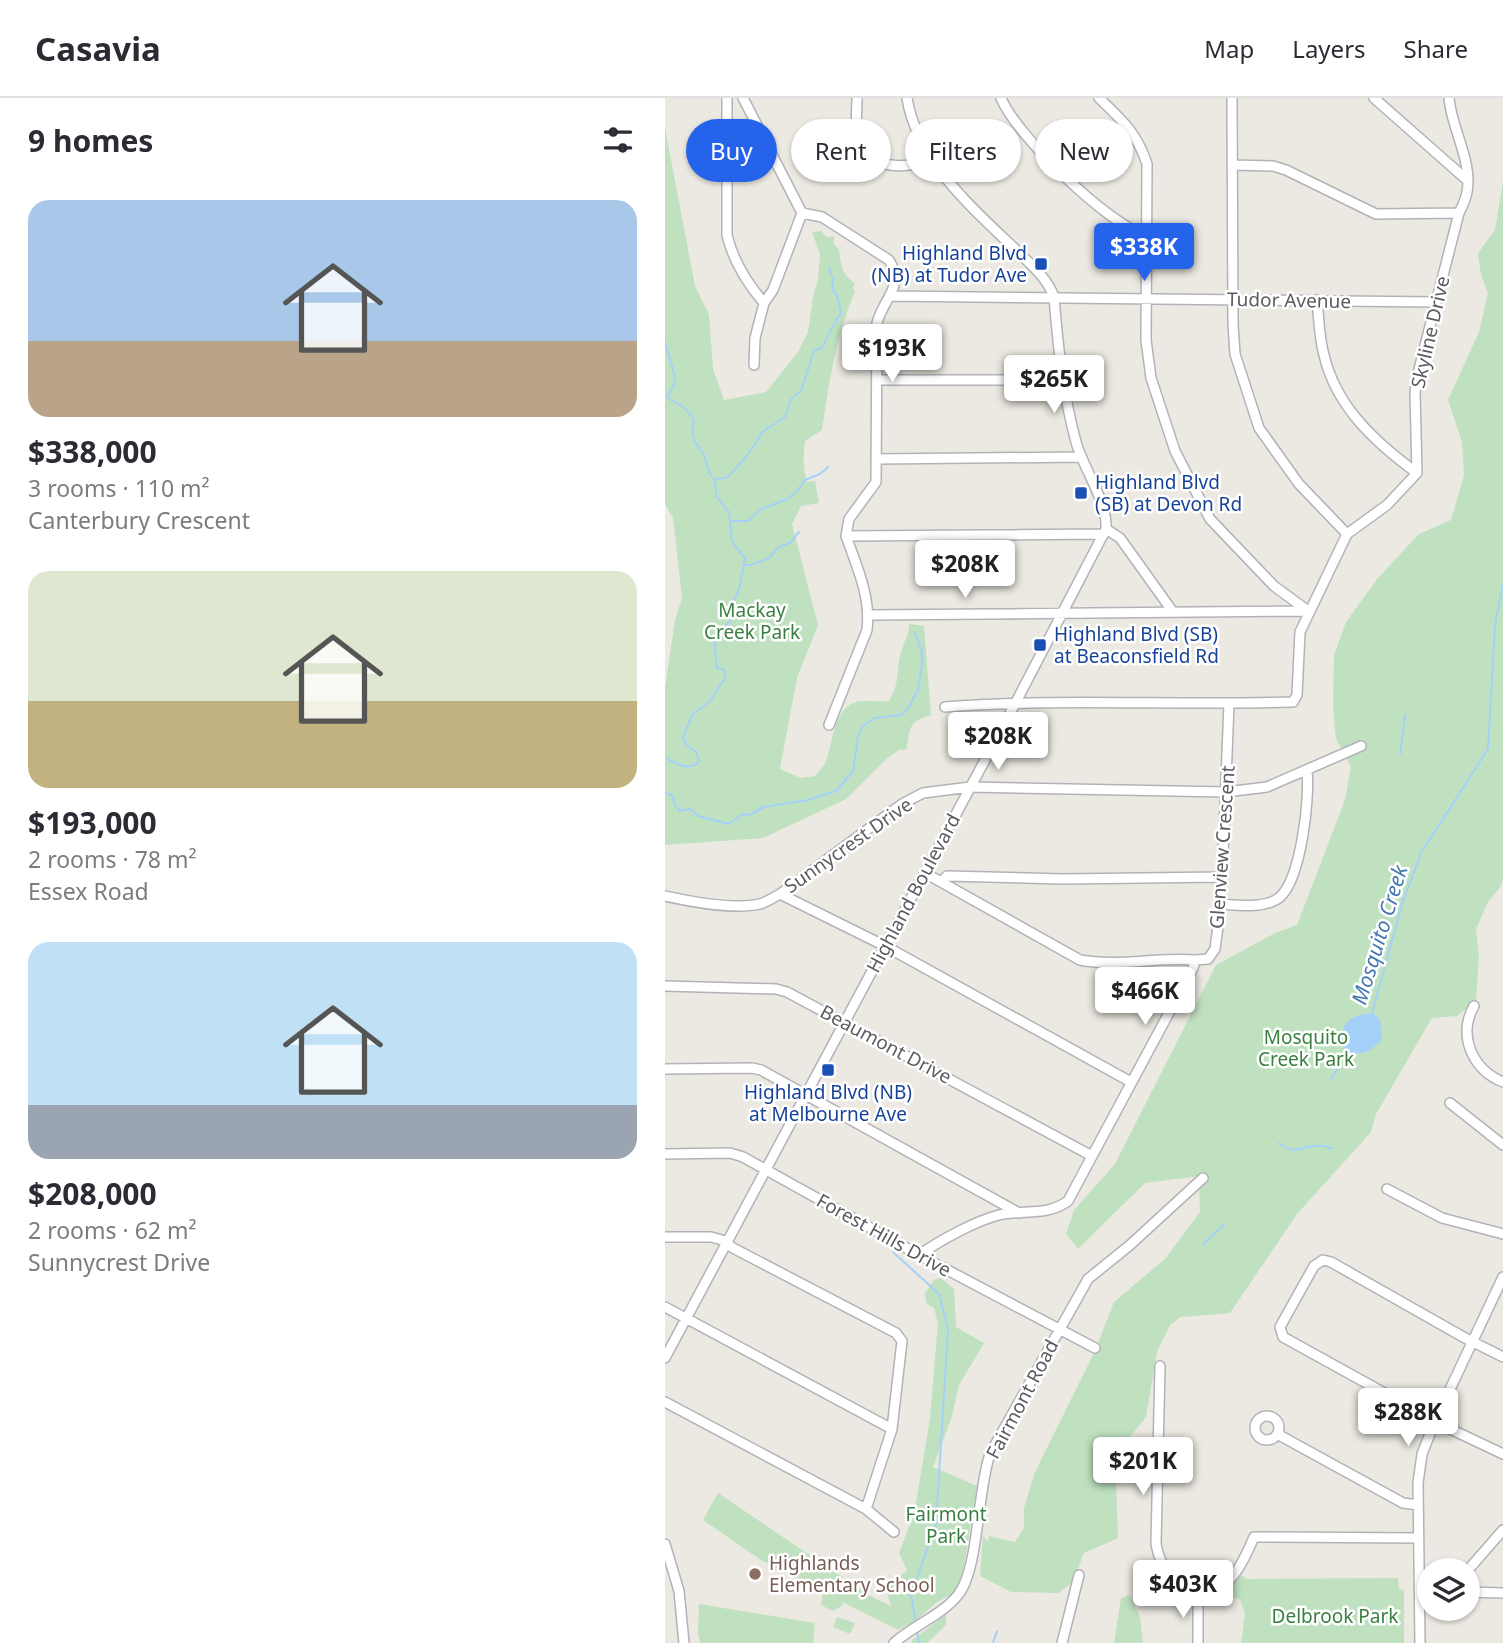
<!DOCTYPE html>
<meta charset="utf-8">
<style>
:root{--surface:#fff;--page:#f2f2f3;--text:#2b2b33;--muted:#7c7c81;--line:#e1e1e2;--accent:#2563eb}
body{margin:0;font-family:"Noto Sans",sans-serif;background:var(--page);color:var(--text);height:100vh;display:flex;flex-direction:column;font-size:26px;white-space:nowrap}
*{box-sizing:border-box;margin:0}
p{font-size:23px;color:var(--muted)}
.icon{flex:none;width:38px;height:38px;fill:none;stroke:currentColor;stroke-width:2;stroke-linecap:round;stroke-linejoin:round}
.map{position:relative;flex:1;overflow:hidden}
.side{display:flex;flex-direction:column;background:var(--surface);width:665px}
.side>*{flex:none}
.hud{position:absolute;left:21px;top:21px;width:665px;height:63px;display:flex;gap:14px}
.controls{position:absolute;left:752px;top:1460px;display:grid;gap:14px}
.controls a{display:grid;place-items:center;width:63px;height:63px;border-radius:50%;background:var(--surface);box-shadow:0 2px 5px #0004;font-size:35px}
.price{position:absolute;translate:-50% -60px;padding:0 16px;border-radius:7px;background:#fff;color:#222;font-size:23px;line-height:46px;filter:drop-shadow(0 2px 4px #0008)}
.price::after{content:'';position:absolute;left:50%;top:42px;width:21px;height:16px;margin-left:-10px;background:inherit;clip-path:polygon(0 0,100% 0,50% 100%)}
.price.selected{background:var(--accent);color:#fff}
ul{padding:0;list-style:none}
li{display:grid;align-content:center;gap:14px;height:371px;padding:0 28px}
li span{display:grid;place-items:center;height:217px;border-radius:21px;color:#555}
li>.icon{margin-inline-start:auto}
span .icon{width:126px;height:126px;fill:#fffc;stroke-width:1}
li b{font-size:30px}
h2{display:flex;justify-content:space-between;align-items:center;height:84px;padding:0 28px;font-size:30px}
.pill{padding:0 24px;border-radius:32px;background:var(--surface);box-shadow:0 2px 5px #0004;font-size:24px;line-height:63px}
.pill.selected{background:var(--accent);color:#fff}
header{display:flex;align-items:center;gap:42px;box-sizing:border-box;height:98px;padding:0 35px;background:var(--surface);border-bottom:2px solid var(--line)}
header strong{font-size:33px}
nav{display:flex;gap:38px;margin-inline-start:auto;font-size:24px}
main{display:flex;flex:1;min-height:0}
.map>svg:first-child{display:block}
.green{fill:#bfe1c0}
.water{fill:#a5d1f8}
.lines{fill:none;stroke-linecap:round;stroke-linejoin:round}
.stream{stroke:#a5d1f8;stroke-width:2}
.minor-casing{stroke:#b2b3b8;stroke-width:12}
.minor{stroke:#fff;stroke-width:9}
.transit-dot{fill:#1a4fb4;stroke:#fff;stroke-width:2.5}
.education-dot{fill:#8d6e63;stroke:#fff;stroke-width:2.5}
.labels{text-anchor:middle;stroke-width:5;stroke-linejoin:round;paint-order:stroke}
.transit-label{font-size:19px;fill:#164399;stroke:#fff;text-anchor:start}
.street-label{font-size:19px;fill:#5a5c61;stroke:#fff}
.park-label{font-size:19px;fill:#3a7f40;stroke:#fff}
.education-label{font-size:19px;fill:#785e54;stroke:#fff;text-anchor:start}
.water-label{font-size:21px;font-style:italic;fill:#4777b0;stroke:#fff}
</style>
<header>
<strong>Casavia</strong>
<nav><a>Map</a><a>Layers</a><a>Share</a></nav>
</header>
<main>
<section class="side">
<h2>9 homes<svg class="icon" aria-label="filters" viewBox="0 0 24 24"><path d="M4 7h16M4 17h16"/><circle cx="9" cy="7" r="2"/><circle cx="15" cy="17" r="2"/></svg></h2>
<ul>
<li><span style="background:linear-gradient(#a9c7e8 65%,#b9a48a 0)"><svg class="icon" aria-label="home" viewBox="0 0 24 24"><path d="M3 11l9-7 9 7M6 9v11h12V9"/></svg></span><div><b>$338,000</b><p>3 rooms · 110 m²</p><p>Canterbury Crescent</p></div></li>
<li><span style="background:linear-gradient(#dfe7d0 60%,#c2b280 0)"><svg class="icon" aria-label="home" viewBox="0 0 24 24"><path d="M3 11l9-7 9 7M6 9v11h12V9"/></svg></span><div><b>$193,000</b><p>2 rooms · 78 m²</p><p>Essex Road</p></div></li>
<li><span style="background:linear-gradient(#bfe0f5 75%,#9aa5b1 0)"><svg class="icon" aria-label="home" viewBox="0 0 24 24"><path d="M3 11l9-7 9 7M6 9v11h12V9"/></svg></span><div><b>$208,000</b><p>2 rooms · 62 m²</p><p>Sunnycrest Drive</p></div></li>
</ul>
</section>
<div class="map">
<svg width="838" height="1545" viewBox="0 0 838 1545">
<rect width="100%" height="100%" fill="#ebe9e1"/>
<!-- green -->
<path class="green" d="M0,30l30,158 14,29 4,54 11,31 42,-8 32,-40 10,-20 5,-35 5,-17 2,-26 -8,-22 9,-1 6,6 7,-1v8l5,6c2,15 2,24 16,33l-2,5 2,3c-19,45 -26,91 -33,139l-17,11c-2,14 -2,27 2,41l8,-1 4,22 -18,3 -9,18 26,101 -21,53 -17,91 21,9 14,-2c3,-4 8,-9 10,-13 9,-20 7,-53 31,-61 5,-2 24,0 33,-1 11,-16 7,-31 12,-49 3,-11 8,-16 8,-28l15,2 7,89c-22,7 -22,13 -24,34l-8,1 -14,10 -39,39 -83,39 -98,7v-157l10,-68 7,-22 -9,-80 -8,-14z
M838,84v696l-2,8 -13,16 -12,27 3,27 -3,45 -19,15 -25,2 -56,96 -5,18 -74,82 -67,99 -49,4 -11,8 -13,27 -11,65 -18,22 -9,4 -4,14 3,81 -34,15 -12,30 -14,10 -47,-1 -31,-16 3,-40 5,5 1,-5 26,6 9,-14v-20l11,-36 60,-121 19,-49 51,-43 35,-47 -1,-36 -54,7 -67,66 -12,-15 8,-24 41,-46 101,-199 59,-32 22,-8 48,-125 6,-34 -15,-27 -3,-31 1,-53 12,-33 32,-44 41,-44 32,-14 13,-44 -2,-34 -14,-42 31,-68 9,-39 -7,-18 -3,-22 17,-23z
M276,1180l13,11 2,38 28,16 -25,42 -7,31 -19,51 44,19 -17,104 -23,12 -23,20 -16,8 -56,-28 1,3 -10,6 -12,-6 2,-13 -62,-32 -58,-40 15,-27 152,103 21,10 -5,-17 21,-19 -8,-17 15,-39 16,-96 8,-95 -4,-15 -8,-5 -1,-10 9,-13z
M573,1476l9,5 151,-1 1,11 5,1v53h-163l4,-29 -5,-15 -18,-4z
M465,1497l10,22 3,26h-29l7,-45z
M34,1506l116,19 -2,20h-113l-2,-10z
M281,1517v10l-19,18h-15v-3z
M172,1519l18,6 -5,11 -17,-7z"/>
<!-- water -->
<path class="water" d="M707,915l8,6 2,21 -13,11 -24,6c-6,-26 -5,-41 27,-44z"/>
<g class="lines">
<!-- stream -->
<path class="stream" d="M0,244c2,9 11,34 10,40 -2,6 -6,10 -8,16l18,10 9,12 -2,10 2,10 10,15 6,19 4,5 3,18 12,15 3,30 13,16 -5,28 -8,20 -2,15 -16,18 3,29 7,2 2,6 -16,25 -18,14 -9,23 3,6 11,9 2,9c-10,9 -24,2 -34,-5
M49,381c1,0 9,-1 11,-1 9,-5 33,-35 36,-45l24,-16c7,-14 0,-15 16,-26l13,-40 8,-3c7,-13 10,-23 19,-35l-4,-19 -5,-4 1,-10 -4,-13
M65,423h18l12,-11 27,-11 10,-8 8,-11 15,-6 8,-7
M79,467h7l18,-7 10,-11 11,-4 9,-11
M735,656l5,-39
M0,695l7,2 3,10 5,6 10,-2 8,7 31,8 14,-10 6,1 15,-8 44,-7 28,-9 17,-20 5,-34 4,-10 12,-9 27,-3 8,-8 9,-17 4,-26v-12l-7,-20
M707,915l31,-112 18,-48 67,-104 7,-124 8,-41
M666,981l10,-16
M614,1045c17,12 17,5 35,3 6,-1 13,1 19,2
M538,1146l21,-19
M228,1154l46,42 9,35 -12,195 -25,71 5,29
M252,1532l2,13
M328,1545l4,-12"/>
<!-- minor casing -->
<g class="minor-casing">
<path id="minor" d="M62,0v137c6,26 20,48 37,68
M78,0l59,115 20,4 67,43c16,27 -5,37 -12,63l-1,159 -27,37 -3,17c11,31 25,61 21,94l-38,95
M192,0c0,12 -2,26 1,38 11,36 47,33 74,23
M336,0c15,37 106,126 144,137
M434,0c23,22 38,35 48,66l-1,176 5,38 24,73 35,68 64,67 34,25
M567,0l1,227 2,29 24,74 40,56 48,50
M709,0l93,82
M568,67l40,1 13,4 90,44 83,-1
M225,198l546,6
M652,202c2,18 2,38 7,55 12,52 52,88 93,118
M89,267l1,-27 9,-35 9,-13 29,-77
M212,282h130
M212,361l204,-2
M441,431l14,9 53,74
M181,438l258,-2
M204,517l439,-4
M280,609c116,-9 232,-1 348,-5l4,-7 3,-63 47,-98 40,-29 30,-32 -2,-80 3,-20 41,-160c3,-6 7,-14 8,-21 6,-30 -16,-65 -18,-94
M260,775l155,87c38,7 77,-3 115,0
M276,784l6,-6 115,3 159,-2
M115,796l105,52 246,136
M0,798c27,6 68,14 95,8 7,-2 14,-7 20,-10l122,-90 21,-11 47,-6 256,5 41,-5 94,-41
M556,806c16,1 45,5 59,-7 21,-19 30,-98 27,-126
M0,888l111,3 11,3 305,164
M809,908c-17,30 -1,64 29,76
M0,971l87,-1 9,2 258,143
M785,1005l53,42
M0,1056l65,-1 13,4 176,98 176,93
M722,1091l55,29 61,16
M0,1139h46l11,3 11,8 163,85 6,8 -10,88 -26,80
M254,1157c20,-14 56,-34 80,-40 25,-6 47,2 69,-14l125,-233 2,-8 13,-1 7,-10 6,-45 8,-200
M0,1209l227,122
M838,1259l-38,-19 -134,-76 -8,-2 -9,6 -34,61 3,10 161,89 59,28
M0,1260l351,-656 90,-173c2,-27 -23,-61 -30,-87 -13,-48 -18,-95 -22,-145 -7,-20 -25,-34 -40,-49 -44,-42 -97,-88 -107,-150
M495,1268l-4,178c5,29 20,36 42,52
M0,1304l201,107 28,23
M590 1330a12 12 0 1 1 24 0a12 12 0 1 1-24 0Z
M614,1337l124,68 15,2
M0,1446l14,47 5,52
M803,1472l35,-40
M803,1494l35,1
M533,1498c33,-6 44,-31 56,-59l164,1
M229,1545c20,-18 47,-27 64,-48 21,-26 19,-104 32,-141l98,-175 42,-34 73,-67
M397,1545l17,-68
M533,1545v-47
M755,1545l-2,-160 4,-29 13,-33 68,-144"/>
</g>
<!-- minor -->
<use href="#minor" class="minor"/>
</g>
<!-- markers -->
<g class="transit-dot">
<rect x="369" y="159" width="14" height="14" rx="3.5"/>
<rect x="409" y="388" width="14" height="14" rx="3.5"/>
<rect x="368" y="540" width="14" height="14" rx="3.5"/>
<rect x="156" y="965" width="14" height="14" rx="3.5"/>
</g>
<circle class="education-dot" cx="90" cy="1476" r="7"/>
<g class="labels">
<!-- transit labels -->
<g class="transit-label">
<text x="362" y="162" text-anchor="end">Highland Blvd<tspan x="362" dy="22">(NB) at Tudor Ave</tspan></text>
<text x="430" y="391">Highland Blvd<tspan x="430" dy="22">(SB) at Devon Rd</tspan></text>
<text x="389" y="543">Highland Blvd (SB)<tspan x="389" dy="22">at Beaconsfield Rd</tspan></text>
<text x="163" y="1001" text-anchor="middle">Highland Blvd (NB)<tspan x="163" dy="22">at Melbourne Ave</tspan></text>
</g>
<!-- street labels -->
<g class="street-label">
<text transform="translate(624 202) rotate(1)" y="7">Tudor Avenue</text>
<text transform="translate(765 234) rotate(-77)" y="7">Skyline Drive</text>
<text transform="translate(183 747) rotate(-35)" y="7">Sunnycrest Drive</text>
<text transform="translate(557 749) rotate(-86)" y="7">Glenview Crescent</text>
<text transform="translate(248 795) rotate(-62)" y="7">Highland Boulevard</text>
<text transform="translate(221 946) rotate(28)" y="7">Beaumont Drive</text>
<text transform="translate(219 1137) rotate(29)" y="7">Forest Hills Drive</text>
<text transform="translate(357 1301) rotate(-62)" y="7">Fairmont Road</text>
</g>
<!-- park labels -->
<g class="park-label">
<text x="87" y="519">Mackay<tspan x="87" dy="22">Creek Park</tspan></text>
<text x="641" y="946">Mosquito<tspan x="641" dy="22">Creek Park</tspan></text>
<text x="281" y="1423">Fairmont<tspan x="281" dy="22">Park</tspan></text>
<text x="670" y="1525">Delbrook Park</text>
</g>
<!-- education labels -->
<g class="education-label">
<text x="104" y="1472">Highlands<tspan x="104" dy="22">Elementary School</tspan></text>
</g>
<!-- water labels -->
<g class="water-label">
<text transform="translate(715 837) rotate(-73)" y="7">Mosquito Creek</text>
</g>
</g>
</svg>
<div class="controls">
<a><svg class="icon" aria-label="layers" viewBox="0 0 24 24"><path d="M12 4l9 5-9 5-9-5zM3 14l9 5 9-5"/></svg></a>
</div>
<b class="price selected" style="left:479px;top:185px">$338K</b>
<b class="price" style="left:227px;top:286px">$193K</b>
<b class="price" style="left:389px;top:317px">$265K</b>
<b class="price" style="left:300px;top:502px">$208K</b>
<b class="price" style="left:333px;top:674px">$208K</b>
<b class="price" style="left:480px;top:929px">$466K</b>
<b class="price" style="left:743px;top:1350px">$288K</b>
<b class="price" style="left:478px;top:1399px">$201K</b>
<b class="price" style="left:518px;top:1522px">$403K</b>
<div class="hud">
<a class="pill selected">Buy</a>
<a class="pill">Rent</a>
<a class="pill">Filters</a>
<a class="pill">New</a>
</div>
</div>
</main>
